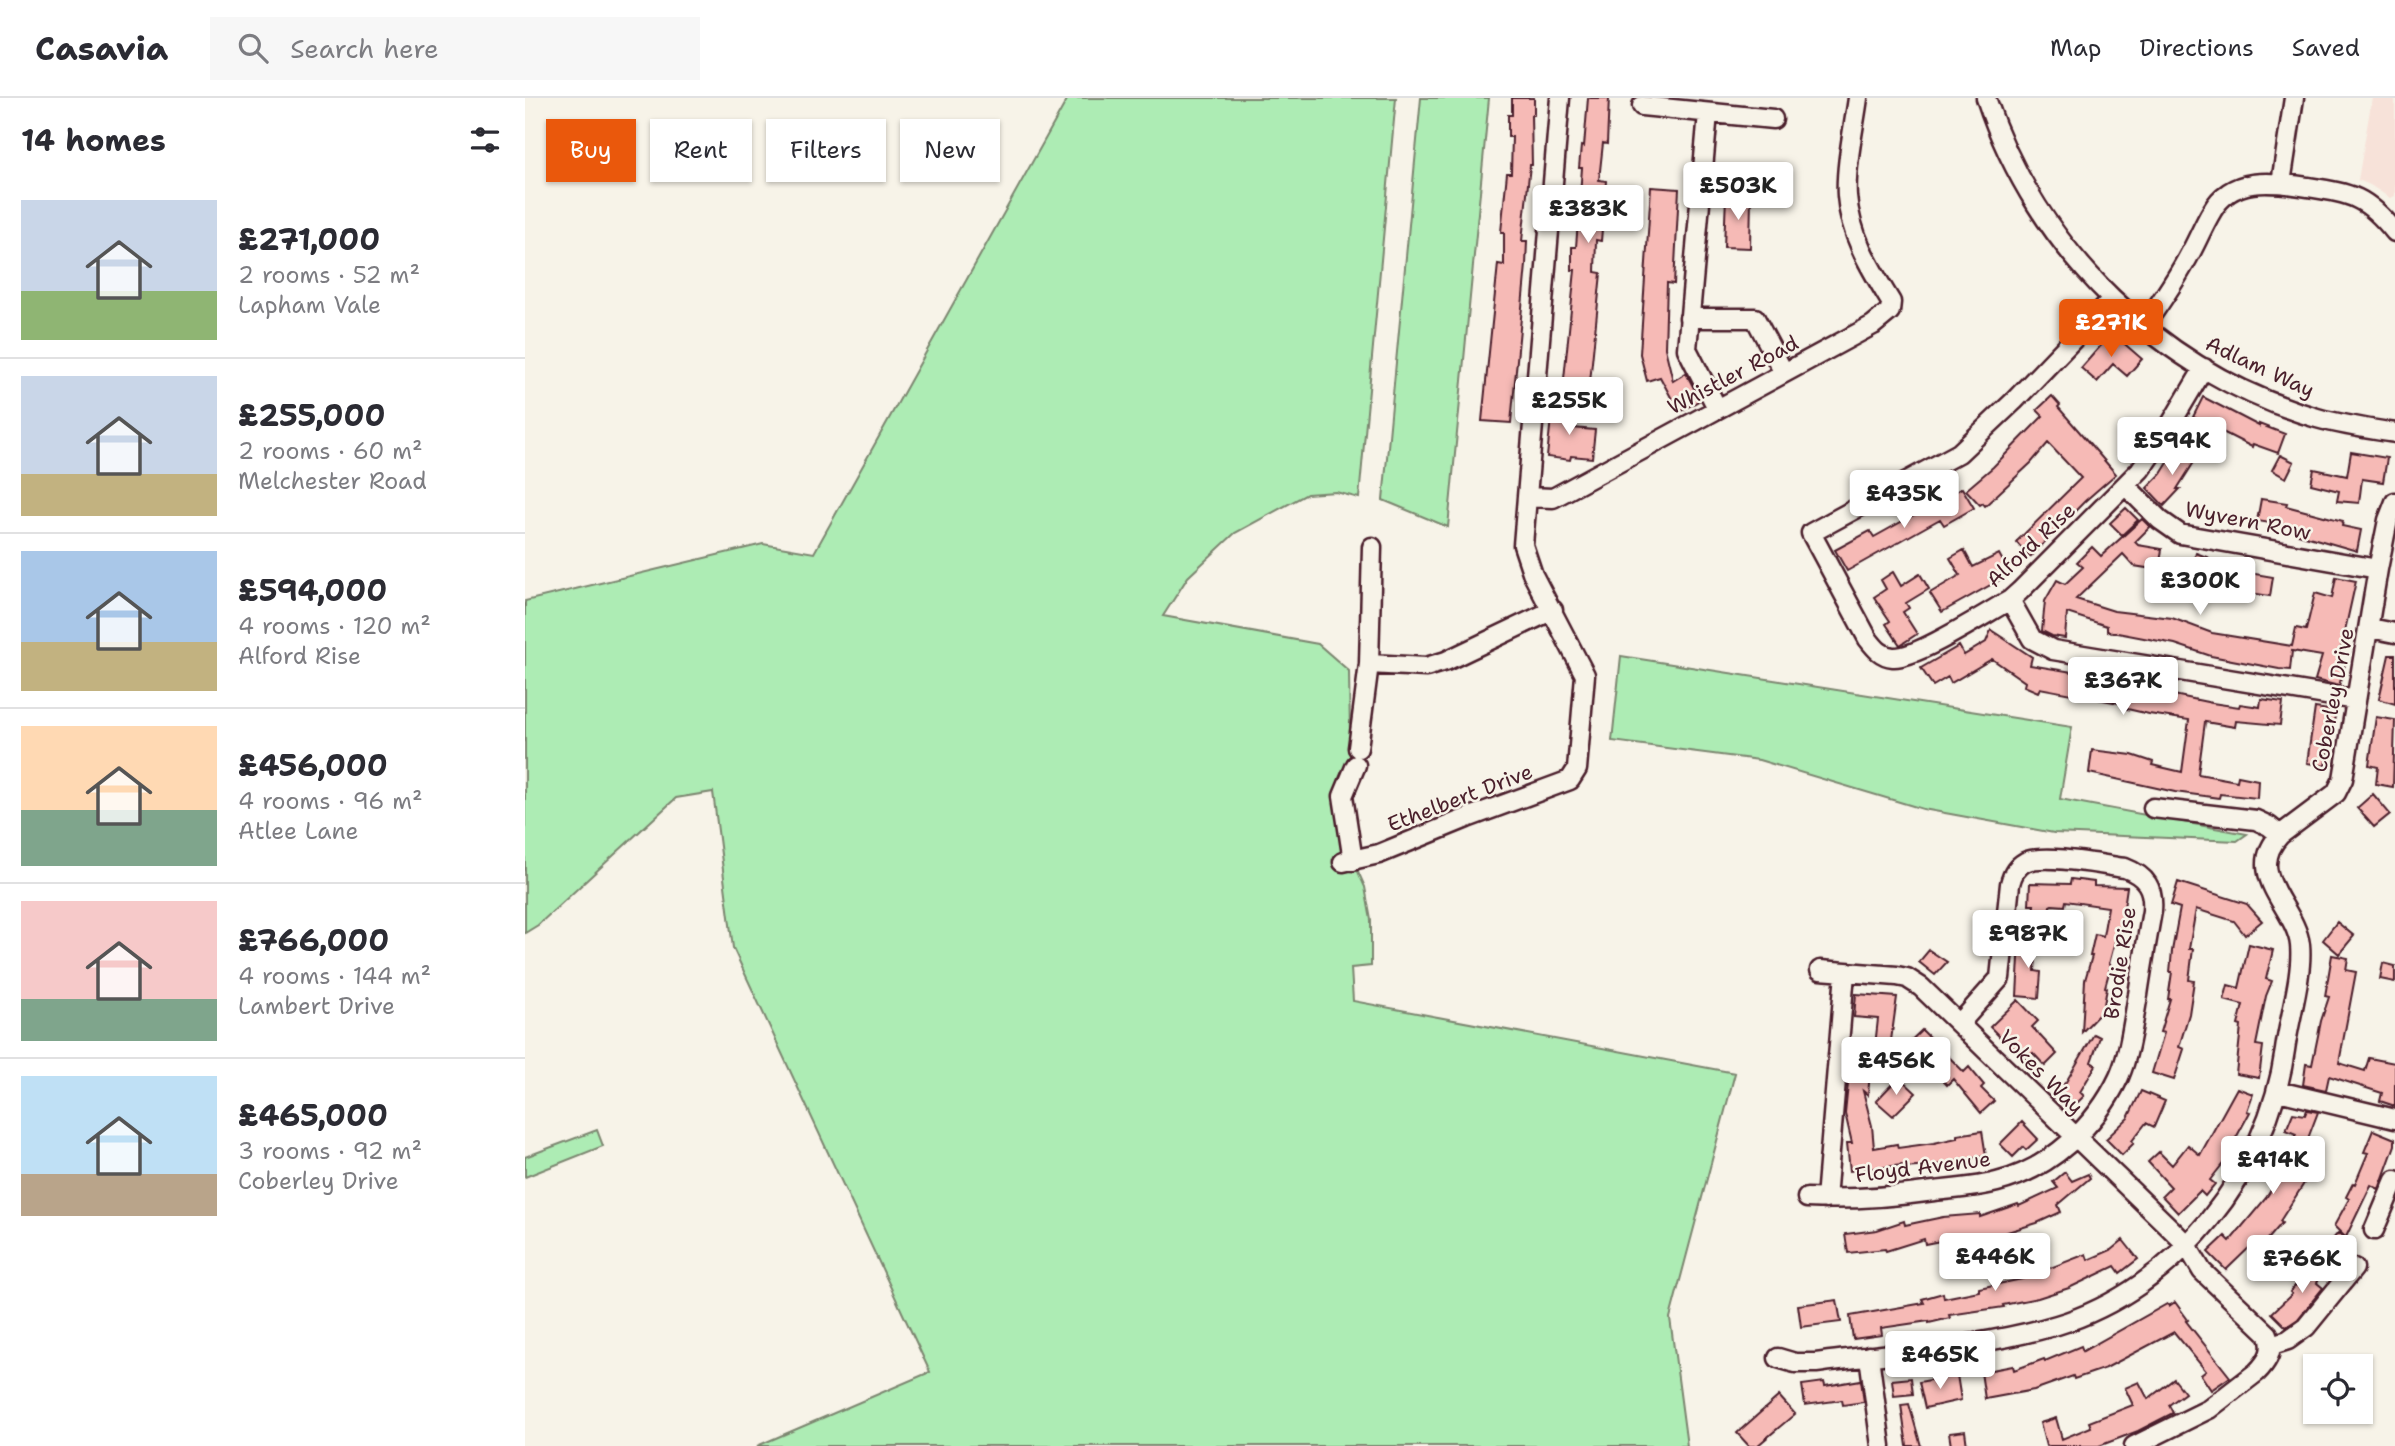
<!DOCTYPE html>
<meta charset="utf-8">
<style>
:root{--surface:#fff;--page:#f7f7f7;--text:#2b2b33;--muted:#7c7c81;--line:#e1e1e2;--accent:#ea580c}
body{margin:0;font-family:"Shantell Sans",sans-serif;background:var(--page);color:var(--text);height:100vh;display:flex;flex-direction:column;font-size:26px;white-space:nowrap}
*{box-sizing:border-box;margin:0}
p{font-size:23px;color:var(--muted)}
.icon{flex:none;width:38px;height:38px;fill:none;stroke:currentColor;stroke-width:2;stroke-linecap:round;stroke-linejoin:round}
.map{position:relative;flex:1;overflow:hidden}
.side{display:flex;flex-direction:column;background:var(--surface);width:525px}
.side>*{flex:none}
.banner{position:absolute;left:21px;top:21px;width:665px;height:63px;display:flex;gap:14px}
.fabs{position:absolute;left:1778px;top:1256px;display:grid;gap:14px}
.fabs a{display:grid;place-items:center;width:70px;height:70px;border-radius:0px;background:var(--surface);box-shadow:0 2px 5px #0004;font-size:35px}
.price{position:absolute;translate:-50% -60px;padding:0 16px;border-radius:7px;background:#fff;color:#222;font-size:23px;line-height:46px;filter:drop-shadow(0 2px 4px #0008)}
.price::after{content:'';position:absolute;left:50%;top:42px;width:21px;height:16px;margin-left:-10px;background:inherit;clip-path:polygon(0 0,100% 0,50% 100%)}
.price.selected{background:var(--accent);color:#fff}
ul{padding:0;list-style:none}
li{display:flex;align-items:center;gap:21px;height:175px;padding:0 21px}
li+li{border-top:2px solid var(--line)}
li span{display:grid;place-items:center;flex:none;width:196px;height:140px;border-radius:0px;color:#555}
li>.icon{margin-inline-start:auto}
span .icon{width:84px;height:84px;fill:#fffc;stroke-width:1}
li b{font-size:30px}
h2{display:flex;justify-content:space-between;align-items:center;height:84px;padding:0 21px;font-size:30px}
.pill{padding:0 24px;border-radius:0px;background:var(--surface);box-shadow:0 2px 5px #0004;font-size:24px;line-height:63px}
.pill.selected{background:var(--accent);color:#fff}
header{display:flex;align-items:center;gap:42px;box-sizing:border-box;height:98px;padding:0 35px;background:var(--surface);border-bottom:2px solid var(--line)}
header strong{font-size:33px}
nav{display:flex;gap:38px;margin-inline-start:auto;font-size:24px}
.search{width:490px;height:63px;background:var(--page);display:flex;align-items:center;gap:18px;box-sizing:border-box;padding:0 24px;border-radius:0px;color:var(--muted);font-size:26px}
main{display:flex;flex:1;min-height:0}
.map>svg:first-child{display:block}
.built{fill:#f7e2d9}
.green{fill:#adecb4;stroke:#7c8670;stroke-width:2}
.building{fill:#f6bab6;stroke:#4a1f2b;stroke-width:2}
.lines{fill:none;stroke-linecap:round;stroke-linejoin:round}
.minor-casing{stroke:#4a1f2b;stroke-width:23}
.minor{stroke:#f7f3e8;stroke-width:18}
.labels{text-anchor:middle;stroke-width:5;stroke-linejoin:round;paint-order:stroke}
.street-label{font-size:21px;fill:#4a1f2b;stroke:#f7f3e8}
</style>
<header>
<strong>Casavia</strong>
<div class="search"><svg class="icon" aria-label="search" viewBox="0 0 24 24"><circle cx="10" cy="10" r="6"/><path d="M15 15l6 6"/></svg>Search here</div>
<nav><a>Map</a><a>Directions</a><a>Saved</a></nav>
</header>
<main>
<section class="side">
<h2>14 homes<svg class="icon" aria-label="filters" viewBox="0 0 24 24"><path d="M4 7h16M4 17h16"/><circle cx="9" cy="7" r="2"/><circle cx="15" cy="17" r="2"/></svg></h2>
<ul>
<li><span style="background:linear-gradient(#c9d6e8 65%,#8fb573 0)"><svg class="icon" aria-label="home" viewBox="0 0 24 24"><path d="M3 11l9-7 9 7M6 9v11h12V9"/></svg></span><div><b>£271,000</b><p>2 rooms · 52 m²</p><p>Lapham Vale</p></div></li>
<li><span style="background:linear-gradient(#c9d6e8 70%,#c2b280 0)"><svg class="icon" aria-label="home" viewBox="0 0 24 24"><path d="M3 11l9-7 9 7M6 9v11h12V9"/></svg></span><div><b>£255,000</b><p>2 rooms · 60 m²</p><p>Melchester Road</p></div></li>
<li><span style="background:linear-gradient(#a9c7e8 65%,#c2b280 0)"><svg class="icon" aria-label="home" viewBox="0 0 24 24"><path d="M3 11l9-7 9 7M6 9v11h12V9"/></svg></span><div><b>£594,000</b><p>4 rooms · 120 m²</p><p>Alford Rise</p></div></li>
<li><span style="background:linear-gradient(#ffd9b3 60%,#7fa58c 0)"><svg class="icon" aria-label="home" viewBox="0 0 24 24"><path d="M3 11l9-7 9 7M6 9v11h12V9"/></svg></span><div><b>£456,000</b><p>4 rooms · 96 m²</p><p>Atlee Lane</p></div></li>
<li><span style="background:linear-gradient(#f6c9c9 70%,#7fa58c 0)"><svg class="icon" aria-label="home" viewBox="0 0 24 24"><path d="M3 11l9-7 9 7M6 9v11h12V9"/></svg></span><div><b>£766,000</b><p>4 rooms · 144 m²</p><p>Lambert Drive</p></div></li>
<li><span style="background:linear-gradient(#bfe0f5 70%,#b9a48a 0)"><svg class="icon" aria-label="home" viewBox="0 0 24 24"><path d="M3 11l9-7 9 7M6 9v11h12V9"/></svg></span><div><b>£465,000</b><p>3 rooms · 92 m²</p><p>Coberley Drive</p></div></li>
</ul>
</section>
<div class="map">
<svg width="1870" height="1348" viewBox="0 0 1870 1348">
<rect width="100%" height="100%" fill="#f7f3e8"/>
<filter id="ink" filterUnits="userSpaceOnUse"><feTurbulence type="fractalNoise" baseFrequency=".0143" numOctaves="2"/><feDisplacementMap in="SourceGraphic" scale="14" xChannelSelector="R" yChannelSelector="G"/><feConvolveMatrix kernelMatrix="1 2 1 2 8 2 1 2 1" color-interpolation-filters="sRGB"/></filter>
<g filter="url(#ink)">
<!-- built -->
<path class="built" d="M1847,0h23v98l-5,2 -20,-13 -12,-5z"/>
<!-- green -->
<path class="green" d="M543,0h328l-37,400 -23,-6 -29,2 -72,39 -47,44 -25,39 155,28 31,27 2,131 -4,45 18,40 6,33v46l-20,2 2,33 382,72 -65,245 17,128h-930l173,-74 -197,-424 -20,-156 -37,6 -138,127 -13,8v-332l238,-57 51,9z
M896,0h68l-41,429 -65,-27z
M1096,558l451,71 -12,72 187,35 -10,7 -183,-8 -131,-24 -164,-49 -147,-19z
M72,1032l6,16 -78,31v-20z"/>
<!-- building -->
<path class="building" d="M987,0h22v17h-3l1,50h-2l-8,76h5l-1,24 -15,158 -29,-2 16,-157 6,1v-33h-3l6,-59h4l1,-36h-4v-22h4z
M1063,0h21l-2,46 -4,-1 -4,37 7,1 -5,60 -5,-1 -1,32 6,1 -11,109 -26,-3 11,-109h-3v-23h4l6,-79h-3l2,-22 3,1z
M1126,89l28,2 -5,95 -7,-1 -2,65 8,33 13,-8 14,27 -21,12 -19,-35 -13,4 -7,-27z
M1201,98l25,1 -1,51 -26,-1z
M1587,235l30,26 -15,17 -14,-12 -16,18 -16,-14z
M1527,298l8,9 -2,2 58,67 -31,27 -55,56 -14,-15 65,-64 -33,-35 -17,20 -46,43 -2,-3 -3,2 -14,-15 27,-23 50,-51 -6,-6z
M1678,299l56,29v-2l26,10 -7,19 -25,-9 -1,3 -59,-30z
M1027,310l23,3 -2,17 22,2 -3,28 -21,-2 -1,4 -23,-3z
M1609,330l13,10 -13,18 -13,-10z
M1652,350l19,11 -19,30h3l-16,17 -17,-18 14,-14z
M1826,354l36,6 -4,24 -21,-3 -3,24 -22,-2 2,-10 -28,-7 3,-15 33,7z
M1755,357l14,7 -8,16 -14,-8z
M1437,390l12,20 -30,17 -4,-6 -93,52 -12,-21 35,-19 4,6z
M1736,401l26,4 -1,3 57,15 -1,5 19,4 -4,21 -62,-18 2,-6 -40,-6z
M1601,410l12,12 -16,15 -12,-12z
M1617,421l8,8 -15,15 3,3 24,4 -3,21 -25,-4 -11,-12 -47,45 38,12 58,7 40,15 80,13 4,-18 10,2 9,-37 17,5 4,-21 20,4 -18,81 7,2 -6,22 -24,-6 7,-24 -30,-5 -2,19 -11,-1 -68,-13 -36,-12 -68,-13v-5l-40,-13 -2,25 -13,-2 -10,-5 3,-30 12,-21 8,4 18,-17 -6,-5 15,-15 9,9z
M1439,452l9,17 26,-13 11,20 -68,38 -12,-19 30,-18 -10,-17z
M1671,455l13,5 -1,6 42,5 -1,4 24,4 -3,19 -53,-8v-4l-28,-9z
M1368,474l8,14 19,-12 9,15 -23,14 3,5 -6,4 14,22 -17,11 -14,-21 4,-3 -16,-24 12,-8 -5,-9z
M1466,532l41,27 -2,8 91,15v4l91,19 27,4 1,-3 20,3 1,-8 22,3 -3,23 -44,-4 -1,6 -30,-5 -7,52 39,7 1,-5 20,4 -1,18 -37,-4 -1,4 -44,-6 -86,-19 3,-23 40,5 21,7 -1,3 30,7 7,-52 -40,-6 -26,-6 1,-4 -84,-16 -2,4 -14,-6 1,-4 -33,-23 -41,24 -3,-6 -15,9 -12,-18 38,-22 5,9 22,-13z
M1864,557h6v49l-16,-5z
M1790,610l21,3 -11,55 -18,-3z
M1851,619l19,3 -2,67 -17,-3 2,-17 -9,-2z
M1848,696l17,20 -16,13 -17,-19z
M1546,781l23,3v4l33,1 -7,48 -3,-1 -8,30 2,1 -6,22 2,1 -4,22 -21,22 3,-52 7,-24h-2l5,-22 8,2 5,-29 -42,-6 -1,5 -13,-1 -2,1 -4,32 -16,-2 4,-31h-5l1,-22 40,1z
M1653,784l69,22 15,17 -17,14 -11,-14 -38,-12 -7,40h4l-4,31 5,1 -5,33 -10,33 5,2 -10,31 -22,-7 12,-40 -4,-1 10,-33h-2l4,-27h-2l2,-21 8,-43 -9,-3z
M1812,824l17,14 -15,18 -16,-14z
M1495,841l17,2 -2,30 6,1 -2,26 -22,-2z
M1724,846l24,6 -7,29 6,2 -6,15 -10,49 7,1 -4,32 -23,-4 5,-48 -3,-1 5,-20 -19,-5 4,-15 11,3z
M1404,852l18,12 -12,13 -16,-13z
M1807,857l16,3 -2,12 10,2 -17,91 26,8 4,-13 26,5v43l-15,-5 2,-8 -53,-17 -3,14 -23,-5 3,-21 6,1 9,-44 8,-24 -4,-1z
M1858,865l12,3v16l-15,-3z
M1331,896l41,3 -7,51 -15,-2 3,-27 -24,-2z
M1493,902l20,21 -6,6 25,27 -12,12 -12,-13 -8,7 -20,-22 -2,2 -13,-13z
M1397,932l42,42 5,-5 15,18 -3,3 13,13 -13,12 -28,-34 -6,6 -27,-28 6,-6 -24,-2z
M1569,936l6,3 -9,25 5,3 -16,27 4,4 -12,12 -16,-16 10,-10z
M1326,956h3l4,17 12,1 -2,23 -5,-4 9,35 2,22 23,-4 1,4 36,-5 23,-5v-3l25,-4 4,25 -54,10 -29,2 -1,-3 -52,6 -3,-28h5l-7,-30z
M1374,979l17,16 -23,23 -17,-15z
M1712,990l16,6 -6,17 3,1 -20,37 3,2 -23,29 5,4 -10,12 -5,-5 -22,22 -16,-17 9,-9 -23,-25 11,-10 13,13 16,-20 12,10z
M1616,993l24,10 -11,26 -8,-4 -14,18 2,2 -12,12 -16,-16 22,-21z
M1782,1012l11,2 -11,29 3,2 -4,12 8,4 -11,26 -23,36 2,2 -19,22 -6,-5 -31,30 -18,-18 17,-16 5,5 36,-43 14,-22 -3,-1 19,-41 -10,-4 7,-17 12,2z
M1497,1024l16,17 -12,11 -3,-3 -10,10 -13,-13z
M1848,1032l22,9v6l-16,44 -8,-4 -25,52 9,6 -13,22 -21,-12 17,-20 7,4 -11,-11 15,-27 -3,-2 7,-14 2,1 13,-31 -4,-1z
M1540,1074l7,9 16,-7 2,4 -32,27 3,7 -24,11 -36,11 -46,4 -30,6 -1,-5 -38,12 -1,-2 -37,4 -3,-19 32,-4 27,-9 1,4 38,-8 37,-3v3l38,-13 1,2 39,-18 -5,-6z
M1598,1142l15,19 -18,14 -5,-7 -46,22 -31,10 -35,7 1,2 -55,8 1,3 -21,5v-2l-48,7 1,7 -29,4 -3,-23 74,-13 -2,-4 21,-6 1,5 35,-7v-3l43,-9 64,-25 2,6 23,-10z
M1793,1160l10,5 -11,20 6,5 -25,31 -12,8 -14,-14 20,-19 -2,-2z
M1312,1202l4,22 -40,5 -3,-22z
M1650,1204l13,18 -2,1 44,56 -19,13 -10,-15 5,-4 -32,-39 -68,36 -32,11 -1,-3 -39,14 -49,9 -4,-27 32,-6 1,4 30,-11 1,2 36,-15 2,5 84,-47 2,2z
M1432,1277l4,25 -36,8 -6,-26z
M1386,1280l2,16 -19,2 -2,-16z
M1649,1281l11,14 -16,12 4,8 -35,18 -39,15h-53l-6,-23 16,-5 6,21 29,-12 -2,-5 44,-17 -8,-17 14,-6 9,17z
M1336,1282l3,22 -21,3 -1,-5 -37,5 -3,-20 22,-3 1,4z
M1254,1298l16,18 -38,32h-8l-12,-13z
M1384,1306l12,42h-14l-6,-41z
M1440,1333l2,15h-16l-2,-13z"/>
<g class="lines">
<!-- minor casing -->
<g class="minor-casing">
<path id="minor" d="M1461,0c50,152 176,275 331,320 25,7 52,11 78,15
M1117,8l131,13
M1183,15l-21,236 30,59
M1756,85l13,-85
M1587,201l-98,102 -55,52 -148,80 57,106c7,9 13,17 25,18 23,2 93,-44 117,-57l10,-9 120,-121 23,-33 41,-69
M1164,220h66l29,55
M1618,229c18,-25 35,-50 49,-77 7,-13 12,-26 20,-39 20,-36 61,-29 96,-24 44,7 58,9 87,45
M1601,388l34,34 20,14 198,35
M1004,399l24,1 320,-173 17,-14 1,-9c-20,-33 -41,-66 -44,-106 -2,-28 7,-69 11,-98
M1485,502l22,39 21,11 303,50
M1845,530l25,5
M844,566l57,3 20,-6 107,-51
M833,650l11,-84 3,-117
M1628,710l103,12 13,6 11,9
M828,763l-10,-65 13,-31
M818,764l36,-8 88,-36 103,-38 7,-11 8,-94 -52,-100 -10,-30 37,-447
M1295,872l77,6 10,2 14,9 249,241 16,16 16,27 66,63c7,15 0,27 -11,38l-48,37 -75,37
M1753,993l117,28
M1282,1100c43,2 84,-1 127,-7 21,-2 43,-4 63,-9 53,-13 99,-56 122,-105 11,-25 14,-55 19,-82 4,-28 9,-56 14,-84 2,-23 -6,-35 -27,-43 -22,-3 -81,-15 -100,-6 -9,5 -13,13 -15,22l-10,94 -40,45
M1301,1101l19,-226
M1849,1132l21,-50
M1747,1247l16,-5 18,-13 48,-59
M1344,1258l12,90
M1253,1260l17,5h21c80,-11 163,-15 241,-38 120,-36 211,-154 228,-275 4,-31 18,-75 15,-105 -4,-38 -57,-71 -20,-110l56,-42 7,-14 35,-210 10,-49 7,-18"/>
</g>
<!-- minor -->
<use href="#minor" class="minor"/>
</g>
</g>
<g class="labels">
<!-- street labels -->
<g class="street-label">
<text transform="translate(1735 269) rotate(25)" y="7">Adlam Way</text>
<text transform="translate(1208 277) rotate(-28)" y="7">Whistler Road</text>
<text transform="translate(1723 423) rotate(11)" y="7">Wyvern Row</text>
<text transform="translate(1506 447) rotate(-43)" y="7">Alford Rise</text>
<text transform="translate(1808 602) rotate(-79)" y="7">Coberley Drive</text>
<text transform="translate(935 700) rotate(-21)" y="7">Ethelbert Drive</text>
<text transform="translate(1595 865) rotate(-81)" y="7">Brodie Rise</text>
<text transform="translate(1516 974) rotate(45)" y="7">Vokes Way</text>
<text transform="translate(1398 1069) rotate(-7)" y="7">Floyd Avenue</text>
</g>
</g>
</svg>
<div class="fabs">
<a><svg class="icon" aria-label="locate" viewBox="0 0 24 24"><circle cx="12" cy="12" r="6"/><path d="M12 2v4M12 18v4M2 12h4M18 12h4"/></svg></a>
</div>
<b class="price" style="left:1213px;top:124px">£503K</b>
<b class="price" style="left:1063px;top:147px">£383K</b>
<b class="price selected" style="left:1586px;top:261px">£271K</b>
<b class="price" style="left:1044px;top:339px">£255K</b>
<b class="price" style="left:1647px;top:379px">£594K</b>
<b class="price" style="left:1379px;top:432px">£435K</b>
<b class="price" style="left:1675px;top:519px">£300K</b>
<b class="price" style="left:1598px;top:619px">£367K</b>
<b class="price" style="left:1503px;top:872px">£987K</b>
<b class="price" style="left:1371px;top:999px">£456K</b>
<b class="price" style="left:1748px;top:1098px">£414K</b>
<b class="price" style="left:1470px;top:1195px">£446K</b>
<b class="price" style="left:1777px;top:1197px">£766K</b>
<b class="price" style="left:1415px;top:1293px">£465K</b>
<div class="banner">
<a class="pill selected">Buy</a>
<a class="pill">Rent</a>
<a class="pill">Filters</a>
<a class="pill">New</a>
</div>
</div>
</main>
